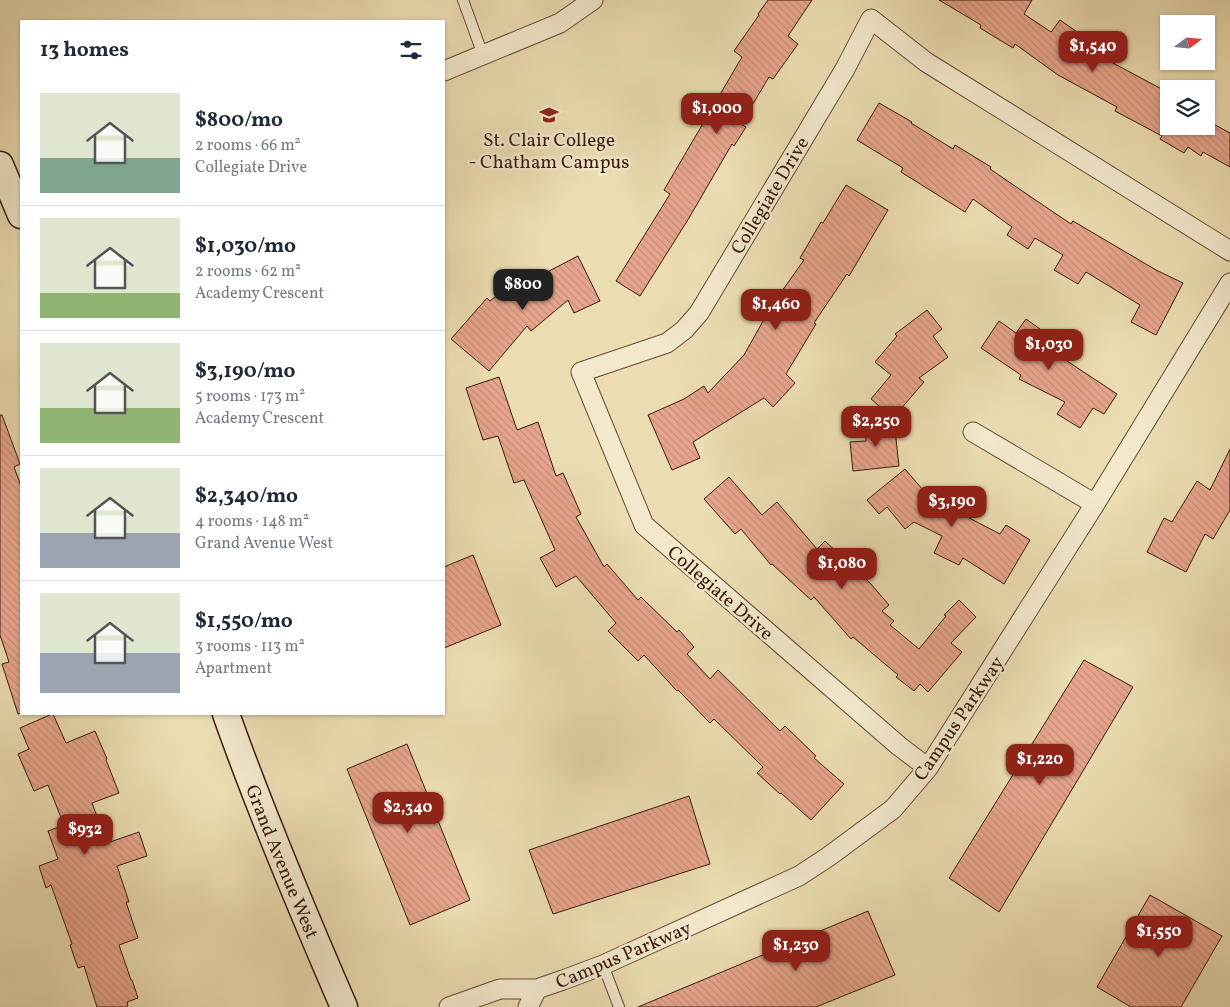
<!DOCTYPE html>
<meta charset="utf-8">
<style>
:root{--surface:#fff;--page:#f6f6f7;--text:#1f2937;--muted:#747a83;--line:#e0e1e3;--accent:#8f2418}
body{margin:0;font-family:Vollkorn,serif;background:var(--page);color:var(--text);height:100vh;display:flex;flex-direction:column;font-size:19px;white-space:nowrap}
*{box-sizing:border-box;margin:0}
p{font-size:16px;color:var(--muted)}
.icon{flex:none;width:28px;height:28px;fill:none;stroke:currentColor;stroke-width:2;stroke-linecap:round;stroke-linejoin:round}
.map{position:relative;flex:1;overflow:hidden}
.side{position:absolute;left:20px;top:20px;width:425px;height:695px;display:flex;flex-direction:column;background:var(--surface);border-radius:0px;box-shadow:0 1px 4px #0004}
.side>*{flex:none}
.needle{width:32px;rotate:74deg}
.tools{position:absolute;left:1160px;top:15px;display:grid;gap:10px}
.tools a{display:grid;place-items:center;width:55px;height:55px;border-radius:0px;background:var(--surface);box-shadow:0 1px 4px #0004;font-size:25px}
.price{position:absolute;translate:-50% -42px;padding:0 11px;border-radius:10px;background:var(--accent);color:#fff;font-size:16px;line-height:32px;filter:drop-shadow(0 1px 2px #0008)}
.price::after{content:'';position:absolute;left:50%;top:30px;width:15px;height:11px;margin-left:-8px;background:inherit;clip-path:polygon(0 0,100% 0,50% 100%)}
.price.current{background:#222;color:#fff}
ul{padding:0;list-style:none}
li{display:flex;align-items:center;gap:15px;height:125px;padding:0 20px}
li+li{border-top:1px solid var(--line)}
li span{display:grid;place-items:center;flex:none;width:140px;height:100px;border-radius:0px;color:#555}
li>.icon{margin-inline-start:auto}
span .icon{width:60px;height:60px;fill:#fffc;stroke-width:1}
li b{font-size:21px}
h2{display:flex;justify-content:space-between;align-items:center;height:60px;padding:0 20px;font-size:21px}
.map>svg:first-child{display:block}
.building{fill:url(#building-back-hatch);stroke:#3a1a0d}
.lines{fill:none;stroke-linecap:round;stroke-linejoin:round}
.service-casing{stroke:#664a36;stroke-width:12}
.minor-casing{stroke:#664a36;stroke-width:21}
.secondary-casing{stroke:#3a1a0d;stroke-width:29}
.service{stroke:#f2e8cc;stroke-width:10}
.minor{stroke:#f2e8cc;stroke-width:19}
.secondary{stroke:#f2e8cc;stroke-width:26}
.labels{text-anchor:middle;stroke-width:5;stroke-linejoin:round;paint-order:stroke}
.poi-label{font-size:19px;fill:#3a1a0d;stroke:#f2e8cc}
.street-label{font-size:19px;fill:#3a1a0d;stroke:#f2e8cc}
</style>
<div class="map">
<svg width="1230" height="1007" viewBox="0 0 1230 1007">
<defs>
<pattern id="building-back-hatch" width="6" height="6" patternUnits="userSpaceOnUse" patternTransform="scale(1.25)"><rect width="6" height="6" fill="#e7a58c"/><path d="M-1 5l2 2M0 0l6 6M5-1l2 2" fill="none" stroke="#c78d78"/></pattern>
</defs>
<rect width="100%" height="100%" fill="#ebdcb1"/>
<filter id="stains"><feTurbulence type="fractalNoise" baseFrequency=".004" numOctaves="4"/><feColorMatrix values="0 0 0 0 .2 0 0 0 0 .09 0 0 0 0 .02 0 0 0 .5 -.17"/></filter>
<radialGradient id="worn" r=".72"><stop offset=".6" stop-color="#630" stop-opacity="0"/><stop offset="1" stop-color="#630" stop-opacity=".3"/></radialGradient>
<!-- building -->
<path class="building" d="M768,0h44l-24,36 10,8 -25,35 -4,-2 -28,47 5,3 -12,19 -2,-2 -43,74 -49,78 -24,-15 54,-87 -6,-4 78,-133 -8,-6 25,-36 -1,-1z
M939,0h93l-8,14 27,18 9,-12 30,21 -5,7 84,45v33h37v-6l24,13v34l-27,-15 -2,4 -13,-9 -4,6 -24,-14 2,-3 -47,-25 2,-4 -59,-32 -43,-31 -2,4 -33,-20 1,-3z
M879,103l33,19 -1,1 42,26 2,-4 36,22 -1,2 41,28 40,27 2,-3 83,49 27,13 -27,52 -25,-13 9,-17 -54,-33 -8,12 -24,-14 9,-15 -28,-17 -7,11 -21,-14 5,-8 -39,-28 -8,13 -64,-40 2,-4 -46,-28z
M846,185l42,25 -39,66 -2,-2 -33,49 2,1 -30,50 9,9 -22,24 -9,-9 -71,44 7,16 -28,12 -24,-55 36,-16 20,-13 4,7 36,-38 28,-50 32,-45 -4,-2 21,-36 2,1z
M578,256l22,45 -26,12 -6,-13 -37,31 -4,-5 -38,45 -38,-32 36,-41 3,3 30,-25 9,11 20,-16z
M927,310l15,19 -9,7 15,21 -29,21 5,4 -31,36 -22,-19 20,-24 -16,-13 22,-26 -2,-2z
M1026,319l14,10 -4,6 32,15 -4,9 53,35 -13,20 -11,-6 -13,20 -23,-14 8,-12 -46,-23 2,-4 -40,-27 18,-27 17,12z
M499,377l18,53 21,-8 18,54 7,-3 18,41 -5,3 28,50 3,-3 31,36 3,-3 36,35 2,-2 15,17 -7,7 23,25 8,-9 62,61 5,-5 31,30 -2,2 30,26 -33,36 -30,-27 -1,1 -23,-21 6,-6 -49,-48 -4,4 -32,-33 -1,1 -33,-36 -6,6 -30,-30 8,-8 -40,-47 -20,11 -16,-29 15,-8 -31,-70 -10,3 -16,-47 -15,4 -17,-52z
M0,415h2l18,49 -6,3 7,19v227l-3,1 -16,-50 7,-2 -9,-27z
M894,421l5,45 -46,5 -3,-29 16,-1 -1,-18z
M1230,449v61l-17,29 -8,-5 -19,38 -39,-20 17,-34 8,4 25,-41 13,9z
M905,469l24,28 71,37 6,-9 24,15 -26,44 -41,-26 -4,7 -25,-12 8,-17 -28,-14 -9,7 -18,-22 -8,7 -12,-14z
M729,477l33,38 15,-13 40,47 8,-8 46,43 18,21 -7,6 12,10 -4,4 29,24 27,-33 -2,-1 15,-15 17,17 -25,26 11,9 -34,40 -8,-8 -6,7 -18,-14 2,-2 -45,-38 -2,2 -37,-42 -3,3 -39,-36 -1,1 -30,-36 -6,5 -31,-35z
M473,555l28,70 -57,23v-81z
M1084,660l49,27 -134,225 -50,-34z
M52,714h1l13,29 29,-12 12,28 -1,1 13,33 -27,10 15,40 32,-11 8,24 -30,10 12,36h-3l12,36 -19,7 12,35h1l6,18 -11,4 1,5h-31l-13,-41 -6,2 -8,-23 2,-1 -21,-59 -5,3 -7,-22 19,-7 -10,-28 16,-6 -16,-40 -14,6 -16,-37 11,-5 -9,-21z
M407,744l63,156 -60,25 -63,-156z
M689,796l21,68 -157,50 -24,-64z
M1150,895l72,41 -41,71h-50l-34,-20z
M868,911l27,64 -79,32h-178z"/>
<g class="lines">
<!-- service casing -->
<g class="service-casing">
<path id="service" d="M463,0l20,55
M603,965l16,42"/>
</g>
<!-- minor casing -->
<g class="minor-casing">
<path id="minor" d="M444,71l116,-48 33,-23
M973,432l122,72
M928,768l-29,-22 -255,-221 -63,-153 86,-29 17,-13 15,-17 146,-244 26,-50 55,43 304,189
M449,1007l51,-18h37l26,-9 40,-15 196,-89 29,-19 65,-48 35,-41 167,-264 135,-221
M528,1007l9,-18"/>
</g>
<!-- secondary casing -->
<g class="secondary-casing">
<g id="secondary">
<path d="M0,165l21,50"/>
<path id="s1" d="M226,714c35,99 76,196 118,293"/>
</g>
</g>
<!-- service -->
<use href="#service" class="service"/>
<!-- minor -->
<use href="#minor" class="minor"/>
<!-- secondary -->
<use href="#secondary" class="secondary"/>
</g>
<!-- icons -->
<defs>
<g id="university-bare" transform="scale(1.5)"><path d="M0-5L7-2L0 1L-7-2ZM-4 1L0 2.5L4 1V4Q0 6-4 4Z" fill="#8f2418" stroke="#f2e8cc" stroke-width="2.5" paint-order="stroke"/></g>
</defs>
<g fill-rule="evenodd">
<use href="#university-bare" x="549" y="115"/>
</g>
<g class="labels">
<!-- poi labels -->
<g class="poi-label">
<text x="549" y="146">St. Clair College<tspan x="549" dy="22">- Chatham Campus</tspan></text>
</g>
<!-- street labels -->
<g class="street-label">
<text transform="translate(769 195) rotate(-59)" y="7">Collegiate Drive</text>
<text transform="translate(721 592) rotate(41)" y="7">Collegiate Drive</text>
<text transform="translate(958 718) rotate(-56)" y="7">Campus Parkway</text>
<text dy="7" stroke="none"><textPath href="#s1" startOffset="158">Grand Avenue West</textPath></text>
<text transform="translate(623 954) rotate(-23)" y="7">Campus Parkway</text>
</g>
</g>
<rect width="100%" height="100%" filter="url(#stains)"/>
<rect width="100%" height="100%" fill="url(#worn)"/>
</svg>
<div class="tools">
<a><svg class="needle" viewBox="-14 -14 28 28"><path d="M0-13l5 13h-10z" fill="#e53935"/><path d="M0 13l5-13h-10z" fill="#747a83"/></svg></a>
<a><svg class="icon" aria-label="layers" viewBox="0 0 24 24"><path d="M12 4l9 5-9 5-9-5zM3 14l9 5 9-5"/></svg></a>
</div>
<b class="price" style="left:1093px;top:73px">$1,540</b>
<b class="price" style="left:717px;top:135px">$1,000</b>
<b class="price current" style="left:523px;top:311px">$800</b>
<b class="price" style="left:776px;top:331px">$1,460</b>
<b class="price" style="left:1049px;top:371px">$1,030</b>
<b class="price" style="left:876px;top:448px">$2,250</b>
<b class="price" style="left:952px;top:528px">$3,190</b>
<b class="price" style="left:842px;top:590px">$1,080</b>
<b class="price" style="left:1040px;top:786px">$1,220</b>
<b class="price" style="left:408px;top:834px">$2,340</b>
<b class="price" style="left:85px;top:856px">$932</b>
<b class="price" style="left:1159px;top:958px">$1,550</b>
<b class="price" style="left:796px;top:972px">$1,230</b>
<section class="side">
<h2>13 homes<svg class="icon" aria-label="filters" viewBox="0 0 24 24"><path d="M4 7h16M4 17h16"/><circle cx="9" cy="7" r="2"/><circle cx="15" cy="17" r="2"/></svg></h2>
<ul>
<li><span style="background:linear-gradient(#dfe7d0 65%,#7fa58c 0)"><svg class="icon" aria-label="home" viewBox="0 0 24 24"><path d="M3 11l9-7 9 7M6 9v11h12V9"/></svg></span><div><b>$800/mo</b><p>2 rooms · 66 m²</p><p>Collegiate Drive</p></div></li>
<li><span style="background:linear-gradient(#dfe7d0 75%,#8fb573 0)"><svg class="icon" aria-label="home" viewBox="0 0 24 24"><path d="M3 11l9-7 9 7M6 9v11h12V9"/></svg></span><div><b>$1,030/mo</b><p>2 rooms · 62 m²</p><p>Academy Crescent</p></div></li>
<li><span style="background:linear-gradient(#dfe7d0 65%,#8fb573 0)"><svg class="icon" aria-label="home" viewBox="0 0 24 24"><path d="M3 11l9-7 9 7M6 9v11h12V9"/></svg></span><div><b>$3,190/mo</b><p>5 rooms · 173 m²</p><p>Academy Crescent</p></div></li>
<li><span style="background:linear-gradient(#dfe7d0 65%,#9aa5b1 0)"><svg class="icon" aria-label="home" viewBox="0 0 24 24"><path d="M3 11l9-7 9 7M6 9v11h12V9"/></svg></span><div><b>$2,340/mo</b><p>4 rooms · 148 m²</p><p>Grand Avenue West</p></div></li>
<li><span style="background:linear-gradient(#dfe7d0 60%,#9aa5b1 0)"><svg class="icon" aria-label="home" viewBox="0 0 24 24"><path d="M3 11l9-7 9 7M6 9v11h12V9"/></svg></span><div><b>$1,550/mo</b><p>3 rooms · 113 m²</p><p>Apartment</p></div></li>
</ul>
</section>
</div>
